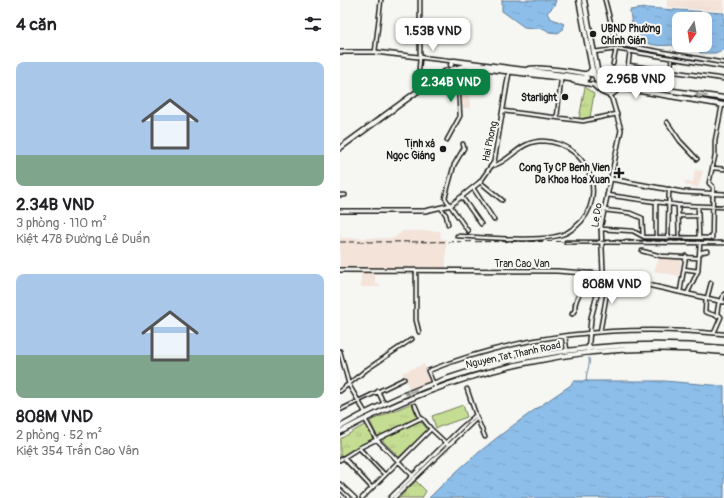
<!DOCTYPE html>
<html lang="vi">
<meta charset="utf-8">
<style>
:root{--surface:#fff;--page:#f2f2f2;--text:#202124;--muted:#757577;--accent:#0b8043}
body{margin:0;font-family:Pangolin,sans-serif;background:var(--page);color:var(--text);height:100vh;display:flex;flex-direction:column;font-size:15px;white-space:nowrap}
*{box-sizing:border-box;margin:0}
p{font-size:13px;color:var(--muted)}
.icon{flex:none;width:22px;height:22px;fill:none;stroke:currentColor;stroke-width:2;stroke-linecap:round;stroke-linejoin:round}
.map{position:relative;flex:1;overflow:hidden}
.sheet{display:flex;flex-direction:column;background:var(--surface);width:340px}
.sheet>*{flex:none}
.needle{width:26px;rotate:192deg}
.controls{position:absolute;left:332px;top:12px;display:grid;gap:8px}
.controls a{display:grid;place-items:center;width:40px;height:40px;border-radius:8px;background:var(--surface);box-shadow:0 4px 16px #0002;font-size:20px}
.price{position:absolute;translate:-50% -34px;padding:0 9px;border-radius:8px;background:#fff;color:#222;font-size:13px;line-height:26px;filter:drop-shadow(0 1px 2px #0008)}
.price::after{content:'';position:absolute;left:50%;top:24px;width:12px;height:9px;margin-left:-6px;background:inherit;clip-path:polygon(0 0,100% 0,50% 100%)}
.price.on{background:var(--accent);color:#fff}
ul{padding:0;list-style:none}
li{display:grid;align-content:center;gap:8px;height:212px;padding:0 16px}
li span{display:grid;place-items:center;height:124px;border-radius:8px;color:#555}
li>.icon{margin-inline-start:auto}
span .icon{width:72px;height:72px;fill:#fffc;stroke-width:1}
li b{font-size:17px}
h2{display:flex;justify-content:space-between;align-items:center;height:48px;padding:0 16px;font-size:17px}
main{display:flex;flex:1;min-height:0}
.map>svg:first-child{display:block}
.built{fill:#f3e3d9}
.grass{fill:url(#grass-tufts);stroke:#707c58}
.pitch{fill:#c5dd93;stroke:#707c58}
.water{fill:url(#water-ripples);stroke:#607d97}
.lines{fill:none;stroke-linecap:round;stroke-linejoin:round}
.stream{stroke:#607d97;stroke-width:1}
.primary-tunnel{stroke:#d5d5d2;stroke-width:4;stroke-dasharray:4 2;stroke-linecap:butt}
.street-casing{stroke:#1c1c1c;stroke-width:5.5}
.secondary-casing{stroke:#1c1c1c;stroke-width:6}
.primary-casing{stroke:#1c1c1c;stroke-width:7}
.street{stroke:#f6f6f2;stroke-width:2.5}
.secondary{stroke:#f6f6f2;stroke-width:3}
.primary{stroke:#f6f6f2;stroke-width:4}
.rail{stroke:#1c1c1c;stroke-width:1;stroke-dasharray:6 3;stroke-linecap:butt}
.oneway{stroke:#949492}
.poi-dot{fill:#1c1c1c;stroke:#f6f6f2;stroke-width:1.5}
.labels{text-anchor:middle;stroke-width:4;stroke-linejoin:round;paint-order:stroke}
.poi-label{font-size:10px;font-weight:bold;fill:#1c1c1c;stroke:#f6f6f2;text-anchor:end}
.street-label{font-size:10px;fill:#1c1c1c;stroke:#f6f6f2}
</style>
<main>
<section class="sheet">
<h2>4 căn<svg class="icon" aria-label="filters" viewBox="0 0 24 24"><path d="M4 7h16M4 17h16"/><circle cx="9" cy="7" r="2"/><circle cx="15" cy="17" r="2"/></svg></h2>
<ul>
<li><span style="background:linear-gradient(#a9c7e8 75%,#7fa58c 0)"><svg class="icon" aria-label="home" viewBox="0 0 24 24"><path d="M3 11l9-7 9 7M6 9v11h12V9"/></svg></span><div><b>2.34B VND</b><p>3 phòng · 110 m²</p><p>Kiệt 478 Đường Lê Duẩn</p></div></li>
<li><span style="background:linear-gradient(#a9c7e8 65%,#7fa58c 0)"><svg class="icon" aria-label="home" viewBox="0 0 24 24"><path d="M3 11l9-7 9 7M6 9v11h12V9"/></svg></span><div><b>808M VND</b><p>2 phòng · 52 m²</p><p>Kiệt 354 Trần Cao Vân</p></div></li>
</ul>
</section>
<div class="map">
<svg width="384" height="498" viewBox="0 0 384 498">
<defs>
<pattern id="grass-tufts" width="24" height="20" patternUnits="userSpaceOnUse"><rect width="24" height="20" fill="#c5dd93"/><path d="M3 7l-1-3M5 7V3M7 7l1-3M15 17l-1-3M17 17v-4M19 17l1-3" fill="none" stroke="#a9bd7e"/></pattern>
<pattern id="water-ripples" width="26" height="14" patternUnits="userSpaceOnUse"><rect width="26" height="14" fill="#8dbee9"/><path d="M2 4q2-2 4 0t4 0M15 11q2-2 4 0t4 0" fill="none" stroke="#79a3c7"/></pattern>
</defs>
<rect width="100%" height="100%" fill="#f6f6f2"/>
<filter id="ink" filterUnits="userSpaceOnUse"><feTurbulence type="fractalNoise" baseFrequency=".025" numOctaves="2"/><feDisplacementMap in="SourceGraphic" scale="8" xChannelSelector="R" yChannelSelector="G"/><feConvolveMatrix kernelMatrix="1 2 1 2 8 2 1 2 1" color-interpolation-filters="sRGB"/></filter>
<g filter="url(#ink)">
<!-- built -->
<path class="built" d="M327,0h57v11l-57,-4z
M119,87l11,1v20h-11z
M355,170l8,1 -6,20v-4l-12,-2v-4l8,1z
M0,230l1,8h53l9,-7h37l1,8h5v29l-106,-1z
M321,253l21,3 -3,20 -25,-5z
M21,273h14v11h5v3h-19z
M84,364l7,17 -21,9 -8,-17z"/>
<!-- grass -->
<path class="grass" d="M245,87l9,7 -4,23 -11,2z
M72,403l5,15 -38,18h-2l-7,-15z
M80,421l8,9 -29,27 -16,-16v-3z
M26,424l7,15 -33,18v-18z
M76,481l10,10 -4,7h-23z"/>
<!-- pitch -->
<path class="pitch" d="M123,405l4,12 -31,11 -4,-12z"/>
<!-- water -->
<path class="water" d="M162,0h54l-2,6 -7,7 3,5 14,6 -2,6 -4,3 -9,-1 -4,-3 -21,-2 -22,-16z
M306,8l78,5v37l-9,3h-15l-2,-5 -10,-1v-2h17v-26h-26v26h6l-8,5 -5,-5c-28,3 -40,-6 -42,-35z
M233,381h91l60,5v112h-295c43,-44 91,-79 142,-113z"/>
<g class="lines">
<!-- stream -->
<path class="stream" d="M247,382c-3,-8 4,-15 2,-24"/>
<!-- primary-tunnel -->
<path class="primary-tunnel" d="M246,81l30,6"/>
<!-- street casing -->
<g class="street-casing">
<path id="street" d="M265,0l9,35 9,10 101,18
M35,52l6,-52
M254,52l22,-3 108,18
M273,64l3,-15
M288,65l96,14
M79,69l1,-11v-58
M286,81l4,-30
M328,88l4,-30
M163,111l80,10 34,-7
M217,117l4,-37
M327,122l13,19 17,18
M107,140l13,-24 -3,-48
M123,144l1,4 -10,17 -9,33 23,33
M373,168l11,1
M140,182l22,18
M133,188l21,32
M0,195h5
M267,195l71,10 46,2
M122,197l19,27
M316,203v34
M338,205l1,32
M358,206l1,31
M101,208l5,7 2,9
M264,210l26,3 12,5 1,18
M338,216h20
M261,229l32,2 11,6 68,1 1,-51 -4,-4 6,-27v-15l7,-36
M117,236c24,1 92,8 111,-4 44,-25 25,-89 -25,-91 -25,0 -32,21 -51,25
M328,237l1,-48
M226,242l158,1
M302,251l19,5 38,2
M360,254l2,-2 5,-1
M344,269l14,2
M76,270v50l3,12
M340,292l6,-36
M347,294l11,-23 2,-28
M366,298l-1,14 12,4v-3
M367,298l4,-15
M381,302l3,-8
M232,314l3,-4c-1,-16 13,-22 16,-37
M260,332l6,-34 7,-22
M374,333l7,-16 -4,-4 2,-12
M225,336l2,14
M0,351l9,34 16,27
M95,387l-7,-16c93,-38 198,-47 296,-37
M127,389l10,29 8,19
M0,391l26,-21 46,-31
M38,391l6,13
M75,405l6,14
M0,410l64,-31
M25,419l11,20 37,37
M19,448l26,27
M4,458l28,30
M0,460l19,-12 60,-29h4l8,10 17,16
M0,484l15,14
M0,494l4,4
M22,498l69,-69
M50,498l71,-70 15,-13
M54,498l83,-80"/>
</g>
<!-- secondary casing -->
<g class="secondary-casing">
<path id="secondary" d="M0,52h35l78,9
M188,69c12,-6 114,15 134,18
M233,81l26,5
M252,84l9,8 9,4 8,-6
M265,87l12,2
M271,179l71,13 42,2
M0,211h85l26,-6 29,-23 14,-20 15,-90
M0,270l217,1 42,3 125,28
M248,353l3,-35 12,-46 -2,-47 20,-95 -9,-31 -5,-8 -8,-5"/>
</g>
<!-- primary casing -->
<g class="primary-casing">
<path id="primary" d="M239,0l13,68 7,18
M244,0l13,69 8,18
M111,65l1,-4h3l132,17
M260,72l11,7
M246,74l3,-1 3,-4
M262,82l17,3
M276,83l108,15
M276,87l108,18
M0,148l104,-76 20,-6 122,15
M0,427c117,-67 251,-92 384,-79
M0,432c118,-64 250,-94 384,-80"/>
</g>
<!-- street -->
<use href="#street" class="street"/>
<!-- secondary -->
<use href="#secondary" class="secondary"/>
<!-- primary -->
<use href="#primary" class="primary"/>
<!-- rail -->
<path class="rail" d="M0,242l384,-1"/>
</g>
<!-- one-way arrows -->
<defs><path id="oneway-shaft" d="M-6 0H5M1.5-3L5.5 0L1.5 3" fill="none" stroke-width="1.6" stroke-linecap="round" stroke-linejoin="round"/></defs>
<g class="oneway">
<use href="#oneway-shaft" transform="translate(361 95) rotate(-172)"/>
<use href="#oneway-shaft" transform="translate(71 392) rotate(157)"/>
</g>
</g>
<!-- markers -->
<g class="poi-dot">
<circle cx="253" cy="34" r="4"/>
<circle cx="225" cy="97" r="4"/>
<circle cx="103" cy="149" r="4"/>
<path d="M277 167h4v4h4v4h-4v4h-4v-4h-4v-4h4z"/>
</g>
<g class="labels">
<!-- poi labels -->
<g class="poi-label">
<text x="261" y="32" text-anchor="start">UBND Phường<tspan x="261" dy="12">Chính Gián</tspan></text>
<text x="217" y="101">Starlight</text>
<text x="95" y="147">Tịnh xá<tspan x="95" dy="12">Ngọc Giáng</tspan></text>
<text x="270" y="171">Cong Ty CP Benh Vien<tspan x="270" dy="12">Da Khoa Hoa Xuan</tspan></text>
</g>
<!-- street labels -->
<g class="street-label">
<text transform="translate(149 141) rotate(-78)" y="4">Hai Phong</text>
<text transform="translate(256 215) rotate(-82)" y="4">Le Do</text>
<text x="182" y="267">Tran Cao Van</text>
<text transform="translate(173 354) rotate(-12)" y="4">Nguyen Tat Thanh Road</text>
</g>
</g>
</svg>
<div class="controls">
<a><svg class="needle" viewBox="-14 -14 28 28"><path d="M0-13l5 13h-10z" fill="#e53935"/><path d="M0 13l5-13h-10z" fill="#757577"/></svg></a>
</div>
<b class="price" style="left:93px;top:52px">1.53B VND</b>
<b class="price" style="left:296px;top:100px">2.96B VND</b>
<b class="price on" style="left:111px;top:103px">2.34B VND</b>
<b class="price" style="left:272px;top:305px">808M VND</b>
</div>
</main>
